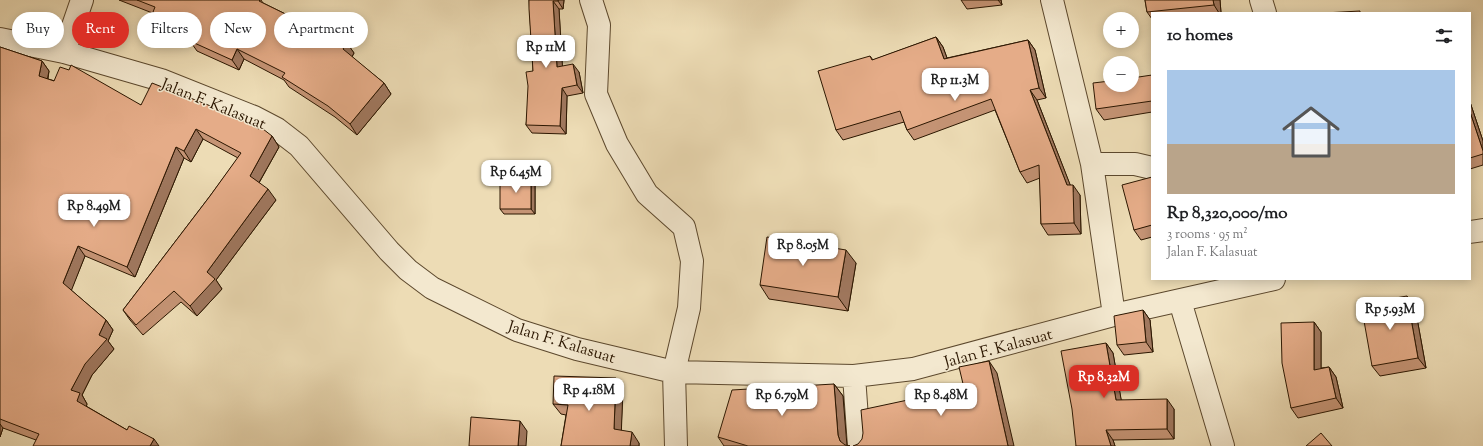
<!DOCTYPE html>
<meta charset="utf-8">
<style>
:root{--surface:#fff;--page:#f2f2f2;--text:#202124;--muted:#757577;--line:#e0e0e0;--accent:#d93025}
body{margin:0;font-family:"Sorts Mill Goudy",serif;background:var(--page);color:var(--text);height:100vh;display:flex;flex-direction:column;font-size:15px;white-space:nowrap}
*{box-sizing:border-box;margin:0}
p{font-size:13px;color:var(--muted)}
.icon{flex:none;width:22px;height:22px;fill:none;stroke:currentColor;stroke-width:2;stroke-linecap:round;stroke-linejoin:round}
.map{position:relative;flex:1;overflow:hidden}
.panel{position:absolute;left:1151px;top:12px;width:320px;height:268px;display:flex;flex-direction:column;background:var(--surface);border-radius:0px;box-shadow:0 2px 10px #0003}
.panel>*{flex:none}
.top-card{position:absolute;left:12px;top:12px;width:380px;height:36px;display:flex;gap:8px}
.tools{position:absolute;left:1103px;top:12px;display:grid;gap:8px}
.tools a{display:grid;place-items:center;width:36px;height:36px;border-radius:50%;background:var(--surface);box-shadow:0 2px 10px #0003;font-size:20px}
.price{position:absolute;translate:-50% -34px;padding:0 9px;border-radius:8px;background:#fff;color:#222;font-size:13px;line-height:26px;filter:drop-shadow(0 1px 2px #0008)}
.price::after{content:'';position:absolute;left:50%;top:24px;width:12px;height:9px;margin-left:-6px;background:inherit;clip-path:polygon(0 0,100% 0,50% 100%)}
.price.current{background:var(--accent);color:#fff}
ul{padding:0;list-style:none}
li{display:grid;align-content:center;gap:8px;height:212px;padding:0 16px}
li+li{border-top:1px solid var(--line)}
li span{display:grid;place-items:center;height:124px;border-radius:0px;color:#555}
li>.icon{margin-inline-start:auto}
span .icon{width:72px;height:72px;fill:#fffc;stroke-width:1}
li b{font-size:17px}
h2{display:flex;justify-content:space-between;align-items:center;height:48px;padding:0 16px;font-size:17px}
.chip{padding:0 14px;border-radius:18px;background:var(--surface);box-shadow:0 2px 10px #0003;font-size:14px;line-height:36px}
.chip.current{background:var(--accent);color:#fff}
.map>svg:first-child{display:block}
.lines{fill:none;stroke-linecap:round;stroke-linejoin:round}
.minor-casing{stroke:#5c482d;stroke-width:24}
.minor{stroke:#f3e8cf;stroke-width:22}
.wall{fill:#c59475;stroke:#2b1600}
.shaded-wall{fill:#a0785f;stroke:#2b1600}
.building{fill:#e5ac88;stroke:#2b1600}
.labels{text-anchor:middle;stroke-width:3;stroke-linejoin:round;paint-order:stroke}
.street-label{font-size:16px;fill:#2b1600;stroke:#f3e8cf}
</style>
<div class="map">
<svg width="1483" height="446" viewBox="0 0 1483 446">
<rect width="100%" height="100%" fill="#eddcb5"/>
<filter id="stains"><feTurbulence type="fractalNoise" baseFrequency=".005" numOctaves="4"/><feColorMatrix values="0 0 0 0 .2 0 0 0 0 .09 0 0 0 0 .02 0 0 0 .5 -.17"/></filter>
<radialGradient id="worn" r=".72"><stop offset=".6" stop-color="#630" stop-opacity="0"/><stop offset="1" stop-color="#630" stop-opacity=".3"/></radialGradient>
<g class="lines">
<!-- minor casing -->
<g class="minor-casing">
<path id="minor" d="M591,0l8,25 -3,69 21,50 30,50 37,33 8,34 -3,47 -15,64 2,74
M1052,0l40,164 22,151
M1261,0l4,13
M0,39l64,13 97,28 93,37 23,12 22,17 90,105 19,19 24,18 85,42 60,19 97,23 180,4 59,-7 201,-54 160,-36
M64,52l18,-52
M1092,164h43l17,4
M1470,232l13,-2
M1180,301l43,145
M854,376l5,70"/>
</g>
<!-- minor -->
<use href="#minor" class="minor"/>
</g>
<!-- wall -->
<path class="wall" d="M119,0h142l2,3 51,25 33,15 7,10 -2,4 32,26 7,11 -34,41 -22,-18 -46,-30 -5,-7 -40,-21 -5,11 -42,-19 -7,-10 3,-5 -33,-13 -5,-9z
M529,0h35l-1,9h-4l3,57 17,6 4,21 -16,3 -1,38 -34,-1 -6,-8 7,-54z
M961,0h40l1,5 -35,4z
M1145,0h75l1,13h-69v6l-5,-7z
M936,37l7,10 4,11 81,-18 7,10 11,48 -9,2 33,85 10,10 1,39 -33,1 -7,-11 -1,-46 -13,5 -7,-11 -25,-62 -81,30 -7,-10 -3,-8 -61,18 -7,-10 34,-74 3,4z
M0,47l42,14 7,10 -1,8 93,26 131,31 7,11 -20,36 17,17 -60,80 6,9 -25,27 -16,-14 -38,33 -13,-15 -7,-10 87,-114 28,-38 -35,-19 -12,23 -7,-4 -49,119 -50,-21 -14,34 35,30 7,10 -5,11 6,8 -22,26 -10,20 5,9 -1,2 41,24 27,9 -118,1 -33,-12 -3,9z
M1152,75v37l-48,8 -8,-11z
M1470,102l13,39v24l-13,4z
M1152,177v60l-11,3 -7,-10z
M535,186v28h-31l-4,-5z
M856,263l-8,48 -79,-12 -9,-14z
M1407,296l8,11 11,61 -46,8 -8,-10z
M1143,310l7,10 3,32 -29,3 -7,-10z
M1314,322l7,10v36l8,-1 7,10 7,31 -45,10 -7,-10z
M1106,343l7,10 8,47 53,9v30l-61,1 2,6h-39z
M834,384l9,12 3,49 4,1h-126l-6,-9z
M623,389l-2,42 18,12v3h-78l5,-31 -5,-1 -8,-10z"/>
<!-- shaded-wall -->
<path class="shaded-wall" d="M558,0h6l-1,9 -5,-8z
M998,0h3l1,5z
M1213,0h7l1,13h-2l-5,-8z
M553,1l6,8 4,66 -6,-8z
M936,37l7,10 8,22 -7,-10z
M1028,40l7,10 11,48 -7,-10z
M347,43l7,10 -4,7 -7,-11z
M237,49l7,10 -5,11 -7,-10z
M42,61l7,10 -3,15 -7,-10z
M573,64l6,8 4,21 -6,-8z
M384,83l7,11 -34,41 -7,-11z
M562,88l5,8 -1,38 -6,-8z
M1030,90l7,10 36,92v-7l7,10 1,39 -7,-11 -7,-38z
M1470,102l13,39v10l-13,-39z
M196,129l7,10 -12,23 -7,-11z
M272,136l7,11 -22,39 -7,-10z
M176,147l8,11 -49,119 -8,-10z
M531,180l4,6v28l-4,-5z
M268,189l8,11 -60,80 6,9 -25,27 -7,-10 17,-34z
M78,246l7,10 -15,38 -7,-11z
M846,250l10,13 -8,48 -10,-14z
M1407,296l8,11 11,61 -8,-10z
M1143,310l7,10 3,32 -7,-10z
M106,320l7,10 -5,11 6,8 -22,26 -10,20 5,9 -2,8 -8,-11 -6,-11 28,-55z
M1314,322l7,10v48l-7,-10z
M1106,343l7,10 10,57 -7,-10z
M989,361l8,12 17,73h-6z
M1329,367l7,10 7,31 -7,-10z
M616,378l7,11 -2,51 -7,-11z
M834,384l9,12 4,50h-3l-4,-5 -2,-6z
M1167,399l7,10v30l-7,-10z
M520,421l7,10 -1,15h-8z
M0,424l3,4 -3,9z
M1106,430l7,10 2,6h-4z
M632,432l7,11v3h-9z
M154,439l5,7h-9z"/>
<!-- building -->
<path class="building" d="M137,0h123l-1,1 55,27 3,-4 30,19 -4,6 41,34 -34,41 -22,-18 -46,-29 3,-4 -48,-24 -5,11 -42,-19 6,-12 -43,-17 2,-5z
M529,0h29v1h-5l4,66 16,-3 4,21 -15,3 -2,38 -34,-1 2,-39 -2,-14 7,-1 -4,-62z
M1145,0h68l1,5 -67,7z
M1360,11v2h-36z
M936,37l8,22 84,-19 11,48 -9,2 37,95h6l1,38 -33,1 -2,-59 -19,7 -29,-73 -84,31 -7,-19 -64,19 -18,-59 52,-15 2,4z
M0,47l42,14 -3,15 15,5 6,-14 9,3 2,-5 70,40 11,-22 79,31 28,15 1,-1 3,1 9,7 -22,40 18,13 -61,83 8,7 -25,27 -16,-15 -38,34 -13,-15 87,-114 31,-43 -45,-24 -12,22 -8,-4 -49,120 -49,-21 -15,37 43,37 -7,15 8,4 -22,25 -14,26 9,3 -3,8 50,29 2,-4 25,13 -4,7h-117l6,-12 -39,-15z
M1152,75v26l-56,8 -3,-26 17,-2v4h22v-7z
M1470,112l13,39v3l-13,4z
M1152,177v48l-18,5 -12,-45z
M500,180h31v29h-31z
M767,237l79,13 -8,47 -78,-12z
M1407,296l11,62 -46,8 -11,-62z
M1143,310l3,32 -29,3 -3,-29z
M1314,322v48l15,-3 7,31 -45,10 -9,-45 -1,-40z
M1106,343l10,57 51,-1v30l-61,1 5,16h-35l-4,-37 -11,-58z
M989,361l19,85h-155l5,-2 4,-5 1,-6 -2,-23 103,-22 -5,-21z
M554,376l62,2 -2,51 18,3 -2,14h-69l7,-41 -15,-1z
M834,384l4,51 2,6 5,4 5,1h-102l-30,-9 14,-47z
M471,417l49,4 -2,25h-49z
M1321,433l11,13h-26z"/>
<g class="labels">
<!-- street labels -->
<g class="street-label">
<text transform="translate(214 103) rotate(22)" y="6">Jalan F. Kalasuat</text>
<text transform="translate(562 341) rotate(17)" y="6">Jalan F. Kalasuat</text>
<text transform="translate(998 347) rotate(-15)" y="6">Jalan F. Kalasuat</text>
</g>
</g>
<rect width="100%" height="100%" filter="url(#stains)"/>
<rect width="100%" height="100%" fill="url(#worn)"/>
</svg>
<div class="tools">
<a>+</a>
<a>−</a>
</div>
<b class="price" style="left:546px;top:69px">Rp 11M</b>
<b class="price" style="left:955px;top:102px">Rp 11.3M</b>
<b class="price" style="left:516px;top:194px">Rp 6.45M</b>
<b class="price" style="left:94px;top:228px">Rp 8.49M</b>
<b class="price" style="left:803px;top:267px">Rp 8.05M</b>
<b class="price" style="left:1390px;top:331px">Rp 5.93M</b>
<b class="price current" style="left:1104px;top:399px">Rp 8.32M</b>
<b class="price" style="left:589px;top:412px">Rp 4.18M</b>
<b class="price" style="left:782px;top:417px">Rp 6.79M</b>
<b class="price" style="left:941px;top:417px">Rp 8.48M</b>
<div class="top-card">
<a class="chip">Buy</a>
<a class="chip current">Rent</a>
<a class="chip">Filters</a>
<a class="chip">New</a>
<a class="chip">Apartment</a>
</div>
<section class="panel">
<h2>10 homes<svg class="icon" aria-label="filters" viewBox="0 0 24 24"><path d="M4 7h16M4 17h16"/><circle cx="9" cy="7" r="2"/><circle cx="15" cy="17" r="2"/></svg></h2>
<ul>
<li><span style="background:linear-gradient(#a9c7e8 60%,#b9a48a 0)"><svg class="icon" aria-label="home" viewBox="0 0 24 24"><path d="M3 11l9-7 9 7M6 9v11h12V9"/></svg></span><div><b>Rp 8,320,000/mo</b><p>3 rooms · 95 m²</p><p>Jalan F. Kalasuat</p></div></li>
</ul>
</section>
</div>
